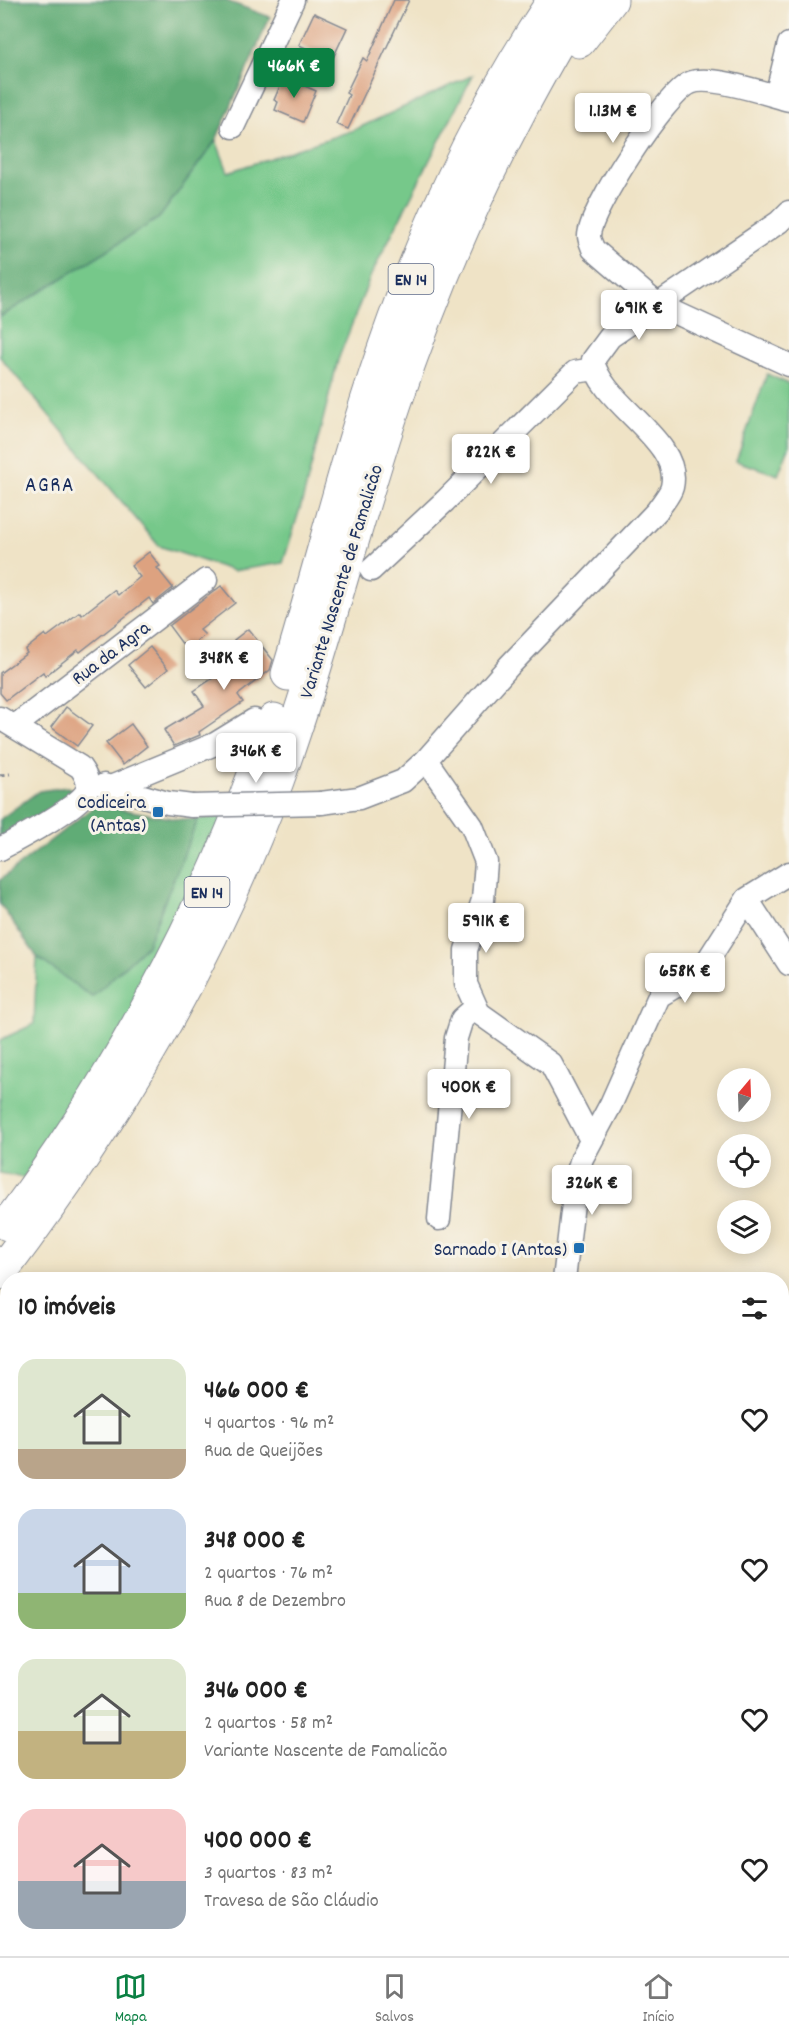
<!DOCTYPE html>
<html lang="pt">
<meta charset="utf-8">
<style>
:root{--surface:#fff;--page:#f2f2f2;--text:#222;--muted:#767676;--line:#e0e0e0;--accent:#0b8043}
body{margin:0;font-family:Dekko,sans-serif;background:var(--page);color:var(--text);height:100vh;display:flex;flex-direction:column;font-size:22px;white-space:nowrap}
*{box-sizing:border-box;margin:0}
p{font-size:20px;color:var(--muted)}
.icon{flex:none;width:33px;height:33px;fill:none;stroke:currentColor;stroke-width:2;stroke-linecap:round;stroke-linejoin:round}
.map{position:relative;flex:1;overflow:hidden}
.drawer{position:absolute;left:0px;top:1272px;width:789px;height:684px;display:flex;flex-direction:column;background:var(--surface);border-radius:24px 24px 0 0;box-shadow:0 3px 15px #0003}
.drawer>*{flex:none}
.needle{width:39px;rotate:19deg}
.controls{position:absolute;left:717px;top:1068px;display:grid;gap:12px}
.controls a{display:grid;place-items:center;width:54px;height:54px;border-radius:50%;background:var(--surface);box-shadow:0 3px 15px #0003;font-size:30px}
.price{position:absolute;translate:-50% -51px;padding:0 14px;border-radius:6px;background:#fff;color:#222;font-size:20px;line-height:39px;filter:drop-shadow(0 2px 3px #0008)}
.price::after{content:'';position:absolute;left:50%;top:36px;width:18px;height:14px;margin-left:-9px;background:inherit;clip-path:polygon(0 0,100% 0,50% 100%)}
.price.active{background:var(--accent);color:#fff}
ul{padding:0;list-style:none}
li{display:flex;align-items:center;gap:18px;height:150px;padding:0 18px}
li span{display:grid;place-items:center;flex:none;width:168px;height:120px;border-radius:18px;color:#555}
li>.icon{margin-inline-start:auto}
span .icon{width:72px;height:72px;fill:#fffc;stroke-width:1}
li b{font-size:26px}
h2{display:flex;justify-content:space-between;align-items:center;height:72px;padding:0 18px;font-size:26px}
.dock{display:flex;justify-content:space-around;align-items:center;height:84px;border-top:2px solid var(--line);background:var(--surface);font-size:16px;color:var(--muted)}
.dock a{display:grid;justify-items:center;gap:3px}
.dock .active{color:var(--accent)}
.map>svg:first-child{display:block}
.green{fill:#76c88a;stroke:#487c74;stroke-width:1.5}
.forest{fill:#60ac76;stroke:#3e6e6a;stroke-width:1.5}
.building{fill:#dda280}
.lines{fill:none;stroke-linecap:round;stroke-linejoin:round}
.minor-casing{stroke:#858992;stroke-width:25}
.highway-casing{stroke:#858992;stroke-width:35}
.path{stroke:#858992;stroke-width:3;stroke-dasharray:4.5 4.5;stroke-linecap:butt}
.minor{stroke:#fff;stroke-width:22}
.highway{stroke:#fff;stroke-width:33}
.minor-bridge-casing{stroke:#858992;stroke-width:25;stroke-linecap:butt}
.minor-bridge{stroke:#fff;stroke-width:22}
.poi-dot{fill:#1f6fb2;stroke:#f7f3e8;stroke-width:2}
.labels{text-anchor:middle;stroke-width:6;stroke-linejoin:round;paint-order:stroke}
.shield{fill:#f7f3e8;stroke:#5d6a87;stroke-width:1.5}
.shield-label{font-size:18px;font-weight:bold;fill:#1b2f5e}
.street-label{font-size:20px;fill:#1b2f5e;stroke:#f7f3e8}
.poi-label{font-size:20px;fill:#1b2f5e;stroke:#f7f3e8;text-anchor:end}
.neighbourhood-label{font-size:21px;letter-spacing:1.5px;fill:#1b2f5e;stroke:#f7f3e8}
</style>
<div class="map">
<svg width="789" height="1956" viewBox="0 0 789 1956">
<rect width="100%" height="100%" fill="#f7f3e8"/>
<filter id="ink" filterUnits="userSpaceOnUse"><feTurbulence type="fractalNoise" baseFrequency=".0167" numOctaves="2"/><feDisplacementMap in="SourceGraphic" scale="12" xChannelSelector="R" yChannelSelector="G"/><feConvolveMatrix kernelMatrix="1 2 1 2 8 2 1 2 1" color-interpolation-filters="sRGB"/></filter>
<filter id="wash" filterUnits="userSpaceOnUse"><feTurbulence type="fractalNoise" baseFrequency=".008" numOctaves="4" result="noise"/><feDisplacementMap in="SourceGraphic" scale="24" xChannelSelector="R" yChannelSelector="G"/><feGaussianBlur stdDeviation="1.35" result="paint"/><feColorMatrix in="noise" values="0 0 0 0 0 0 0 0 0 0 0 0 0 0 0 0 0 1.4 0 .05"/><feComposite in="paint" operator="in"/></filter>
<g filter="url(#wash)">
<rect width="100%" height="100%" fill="#efe3c6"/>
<!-- green -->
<path class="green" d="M473,75l-102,200 -33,85 -35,139 -20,64 -50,8 -74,-25 -159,-189v-40l159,-99 57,-78 12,32 126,-42z
M767,374l22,10v63l-11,28 -42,-14z
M228,816l-97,201 -108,161 -23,-5v-133l34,-16 3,-67 55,40 54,-52 52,-126z"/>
<!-- forest -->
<path class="forest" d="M0,0h224l46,17 -54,123 -57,78 -159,99z
M67,787l6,3 -1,6 -72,44v-20l3,-3 36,-26z
M96,805l81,14h21l-51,126 -55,52 -55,-40 -37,-53v-24z
M782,1658l7,1v255h-7z"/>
<g id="blocks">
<!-- building -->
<path class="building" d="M394,0h15l-61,129 -12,-5 13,-29 -3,-2 17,-35 4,3z
M314,13l33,15 -15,32 -33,-15z
M284,77l32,14 -13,31 -28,-12 3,-8 -4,-2z
M149,552l11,14 -3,2 16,20 -20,16 -4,-6 -69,54 -2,-2 -33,26 -2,-4 -37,28 -6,-7v-20l27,-20 -2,-3 20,-16 2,3 33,-25 2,3 32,-25 4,5 22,-18 -9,-11z
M221,586l14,17 -35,27 5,5 -19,14 -17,-23z
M248,629l25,31 -3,10 -32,25 5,7 -44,30 1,3 -26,11 -10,-16 40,-24 -10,-15 28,-19 2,3 23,-18 -13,-17z
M150,647l18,22 -22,18 -18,-22z
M66,707l26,19 -15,20 -26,-19z
M131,724l16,22 -24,19 -17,-22z"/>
</g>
</g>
<g filter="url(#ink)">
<use href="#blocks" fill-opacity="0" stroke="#858992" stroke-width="1.5"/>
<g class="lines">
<!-- minor casing -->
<g class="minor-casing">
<path id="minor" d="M776,96l13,-52
M789,100c-22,-6 -80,-26 -99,-17 -24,10 -101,128 -101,153 0,4 3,9 4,13l64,55 132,61
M233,127l60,-127
M371,570l74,-69 130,-129 20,-3
M0,718l80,49c6,8 11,18 5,27 -13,17 -65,44 -85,55
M15,726l191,-146
M426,760l46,66 14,36 -3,38 -17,50v34l13,29 72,51 40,76
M104,785l64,18 24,3
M113,786l102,-42 39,-24
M321,803l38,-5 44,-17 23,-21 83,-94 148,-155c5,-8 13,-16 15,-24 11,-47 -72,-83 -79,-127l17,-23 169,-115 10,-10
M747,899l42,65
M439,1219l17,-181 6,-19 14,-12
M564,1280l12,-102 6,-20 29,-54 48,-108 42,-25 46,-72 42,-26
M782,1635l7,4
M0,1813l8,-1
M0,1922l8,-3"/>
</g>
<!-- highway casing -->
<g class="highway-casing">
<path id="highway" d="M579,41l32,-41
M288,674c36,-118 64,-238 106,-353 41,-114 93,-221 160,-321
M8,1224c115,-153 204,-323 266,-504
M0,1273c116,-153 210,-311 277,-492 45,-124 76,-253 118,-378 34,-101 75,-199 125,-293 20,-37 40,-75 64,-110"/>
</g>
<!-- path -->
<path class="path" d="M0,775l10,-1
M63,1280l4,-5 9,5
M0,1359l8,-10
M497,1948v8"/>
<!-- minor -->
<use href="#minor" class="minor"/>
<!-- highway -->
<use href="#highway" class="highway"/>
<!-- minor-bridge casing -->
<g class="minor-bridge-casing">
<path id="minor-bridge" d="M192,806l129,-3"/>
</g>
<!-- minor-bridge -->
<use href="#minor-bridge" class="minor-bridge"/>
</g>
</g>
<!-- markers -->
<g class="poi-dot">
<rect x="152" y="806" width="12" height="12" rx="3"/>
<rect x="573" y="1242" width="12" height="12" rx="3"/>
</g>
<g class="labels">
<!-- shield labels -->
<g class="shield">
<rect x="388.5" y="264" width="45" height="30" rx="4.5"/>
<rect x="184.5" y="877" width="45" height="30" rx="4.5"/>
</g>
<g class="shield-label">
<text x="411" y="285">EN 14</text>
<text x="207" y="898">EN 14</text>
</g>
<!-- street labels -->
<g class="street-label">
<text transform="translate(340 581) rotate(-73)" y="7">Variante Nascente de Famalicão</text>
<text transform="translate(110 652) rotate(-37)" y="7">Rua da Agra</text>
</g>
<!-- poi labels -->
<g class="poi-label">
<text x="146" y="808">Codiceira<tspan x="146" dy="23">(Antas)</tspan></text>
<text x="567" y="1255">Sarnado I (Antas)</text>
</g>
<!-- neighbourhood labels -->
<g class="neighbourhood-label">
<text x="50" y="491">AGRA</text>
</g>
</g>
</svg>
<div class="controls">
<a><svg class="needle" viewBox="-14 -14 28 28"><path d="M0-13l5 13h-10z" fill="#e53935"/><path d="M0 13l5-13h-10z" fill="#767676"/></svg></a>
<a><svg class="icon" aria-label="locate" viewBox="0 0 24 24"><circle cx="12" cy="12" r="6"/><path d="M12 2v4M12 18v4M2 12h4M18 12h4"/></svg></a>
<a><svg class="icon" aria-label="layers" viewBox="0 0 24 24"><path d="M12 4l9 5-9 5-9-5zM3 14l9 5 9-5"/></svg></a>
</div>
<b class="price active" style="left:294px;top:99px">466K €</b>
<b class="price" style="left:613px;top:144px">1.13M €</b>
<b class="price" style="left:639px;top:341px">691K €</b>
<b class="price" style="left:491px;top:485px">822K €</b>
<b class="price" style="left:224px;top:691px">348K €</b>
<b class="price" style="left:256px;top:784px">346K €</b>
<b class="price" style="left:486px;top:954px">591K €</b>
<b class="price" style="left:685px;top:1004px">658K €</b>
<b class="price" style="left:469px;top:1120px">400K €</b>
<b class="price" style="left:592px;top:1216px">326K €</b>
<section class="drawer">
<h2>10 imóveis<svg class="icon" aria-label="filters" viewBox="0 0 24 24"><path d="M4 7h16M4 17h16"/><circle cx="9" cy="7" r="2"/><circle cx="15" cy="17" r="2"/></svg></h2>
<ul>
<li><span style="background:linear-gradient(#dfe7d0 75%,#b9a48a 0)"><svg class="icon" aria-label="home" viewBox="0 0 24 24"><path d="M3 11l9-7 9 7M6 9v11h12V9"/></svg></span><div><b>466 000 €</b><p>4 quartos · 96 m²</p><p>Rua de Queijões</p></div><svg class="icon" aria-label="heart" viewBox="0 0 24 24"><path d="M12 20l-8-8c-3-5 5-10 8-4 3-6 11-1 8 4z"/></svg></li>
<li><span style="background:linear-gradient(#c9d6e8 70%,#8fb573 0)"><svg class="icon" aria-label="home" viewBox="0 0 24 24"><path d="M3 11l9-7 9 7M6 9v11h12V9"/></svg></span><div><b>348 000 €</b><p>2 quartos · 76 m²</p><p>Rua 8 de Dezembro</p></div><svg class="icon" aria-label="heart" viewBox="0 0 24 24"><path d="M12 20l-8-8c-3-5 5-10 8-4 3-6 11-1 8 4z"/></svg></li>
<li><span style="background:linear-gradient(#dfe7d0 60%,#c2b280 0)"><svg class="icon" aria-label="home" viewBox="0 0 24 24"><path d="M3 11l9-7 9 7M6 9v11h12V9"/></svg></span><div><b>346 000 €</b><p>2 quartos · 58 m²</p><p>Variante Nascente de Famalicão</p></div><svg class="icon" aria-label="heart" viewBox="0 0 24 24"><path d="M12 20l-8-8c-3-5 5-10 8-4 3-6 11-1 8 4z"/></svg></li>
<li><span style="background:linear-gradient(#f6c9c9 60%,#9aa5b1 0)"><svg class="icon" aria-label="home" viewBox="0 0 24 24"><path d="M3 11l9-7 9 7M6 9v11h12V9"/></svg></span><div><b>400 000 €</b><p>3 quartos · 83 m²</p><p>Travesa de São Cláudio</p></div><svg class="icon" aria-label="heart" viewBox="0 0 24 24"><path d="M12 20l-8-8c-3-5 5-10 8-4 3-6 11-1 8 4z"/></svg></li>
</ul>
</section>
</div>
<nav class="dock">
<a class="active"><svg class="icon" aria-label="map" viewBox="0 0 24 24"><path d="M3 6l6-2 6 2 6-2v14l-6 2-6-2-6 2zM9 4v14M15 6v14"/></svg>Mapa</a>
<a><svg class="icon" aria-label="saved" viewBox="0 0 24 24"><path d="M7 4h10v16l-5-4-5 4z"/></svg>Salvos</a>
<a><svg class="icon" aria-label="home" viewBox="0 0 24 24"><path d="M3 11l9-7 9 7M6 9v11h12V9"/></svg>Início</a>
</nav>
